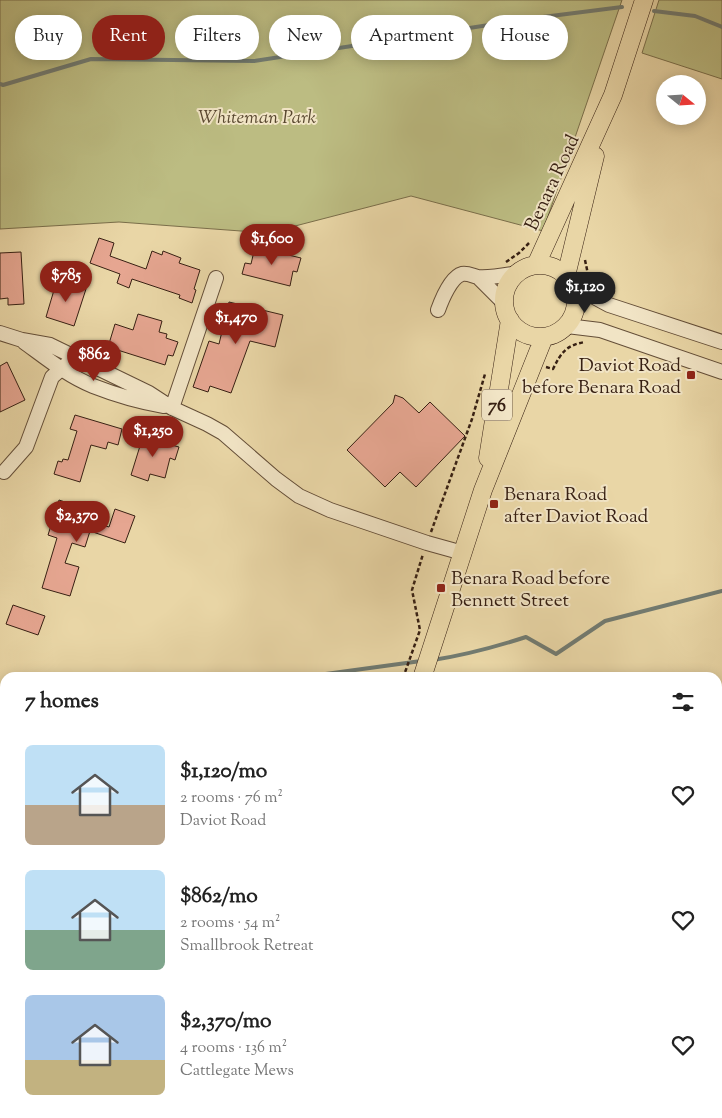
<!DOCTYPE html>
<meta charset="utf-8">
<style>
:root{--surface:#fff;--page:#f6f6f6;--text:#222;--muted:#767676;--accent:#8f2418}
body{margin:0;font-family:"Sorts Mill Goudy",serif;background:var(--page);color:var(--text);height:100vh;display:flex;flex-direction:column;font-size:19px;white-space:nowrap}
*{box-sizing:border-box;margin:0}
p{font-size:16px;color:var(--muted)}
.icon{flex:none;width:28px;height:28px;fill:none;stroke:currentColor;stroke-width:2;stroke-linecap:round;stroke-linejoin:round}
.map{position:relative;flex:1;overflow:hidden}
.sheet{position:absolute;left:0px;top:672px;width:722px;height:446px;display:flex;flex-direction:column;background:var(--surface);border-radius:15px 15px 0 0;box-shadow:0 2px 12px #0003}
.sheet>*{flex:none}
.guide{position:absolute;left:15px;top:15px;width:692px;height:45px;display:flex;gap:10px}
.needle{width:32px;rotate:108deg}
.tools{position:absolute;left:656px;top:75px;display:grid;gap:10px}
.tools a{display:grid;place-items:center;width:50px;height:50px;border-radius:50%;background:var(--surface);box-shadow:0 2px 12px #0003;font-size:25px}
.price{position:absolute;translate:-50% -42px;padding:0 11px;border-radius:18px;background:var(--accent);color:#fff;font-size:16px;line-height:32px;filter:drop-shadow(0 1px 2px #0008)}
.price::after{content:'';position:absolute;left:50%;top:30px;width:15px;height:11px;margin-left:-8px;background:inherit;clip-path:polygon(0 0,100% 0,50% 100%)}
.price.active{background:#222;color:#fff}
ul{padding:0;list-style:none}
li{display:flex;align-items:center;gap:15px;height:125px;padding:0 25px}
li span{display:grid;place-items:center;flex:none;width:140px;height:100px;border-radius:8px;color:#555}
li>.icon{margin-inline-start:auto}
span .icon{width:60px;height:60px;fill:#fffc;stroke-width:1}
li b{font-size:21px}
h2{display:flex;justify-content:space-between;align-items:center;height:60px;padding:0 25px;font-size:21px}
.pill{padding:0 18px;border-radius:22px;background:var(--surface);box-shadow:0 2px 12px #0003;font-size:18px;line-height:45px}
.pill.active{background:var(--accent);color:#fff}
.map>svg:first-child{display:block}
.green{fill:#bcbc82;stroke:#7a6e4a}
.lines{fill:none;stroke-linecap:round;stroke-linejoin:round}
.stream{stroke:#727b71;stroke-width:4}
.building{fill:#e6a691;stroke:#372013}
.minor-casing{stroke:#644e38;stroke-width:16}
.major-casing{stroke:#372013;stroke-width:19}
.path{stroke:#372013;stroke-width:2.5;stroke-dasharray:4 2.5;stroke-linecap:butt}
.minor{stroke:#f1e4c5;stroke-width:14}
.major{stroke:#e9d6a6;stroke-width:18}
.poi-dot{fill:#8f2418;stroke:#f1e4c5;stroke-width:2}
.labels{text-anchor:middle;stroke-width:4;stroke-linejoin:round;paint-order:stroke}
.shield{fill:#f1e4c5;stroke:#6f5b48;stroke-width:1}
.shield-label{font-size:18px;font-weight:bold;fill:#372013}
.park-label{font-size:19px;font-style:italic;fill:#58472f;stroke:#f1e4c5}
.street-label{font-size:19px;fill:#372013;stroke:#f1e4c5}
.poi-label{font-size:19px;fill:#372013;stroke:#f1e4c5;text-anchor:start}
</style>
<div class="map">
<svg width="722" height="1118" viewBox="0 0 722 1118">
<rect width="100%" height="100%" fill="#e9d6a6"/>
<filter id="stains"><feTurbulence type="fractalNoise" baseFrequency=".004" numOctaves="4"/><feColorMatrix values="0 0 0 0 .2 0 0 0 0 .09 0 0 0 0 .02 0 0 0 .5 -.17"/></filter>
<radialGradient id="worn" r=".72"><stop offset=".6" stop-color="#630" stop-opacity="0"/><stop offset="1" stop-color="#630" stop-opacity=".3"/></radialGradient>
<!-- green -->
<path class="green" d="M0,0h622l-79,231 -132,-35 -143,37 -149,-11 -119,7z
M659,0h63v79l-80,-26z
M310,1114h135l11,4h-148z"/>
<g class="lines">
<!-- stream -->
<path class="stream" d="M654,11l41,5 27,11
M0,84l3,1 88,-26 163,2 281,-43 87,-11
M433,660c32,-5 62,-13 93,-23l30,17 49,-33 117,-30
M309,678l2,-2 110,-15
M0,710l5,2"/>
</g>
<!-- building -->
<path class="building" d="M99,238l15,5 -4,13 36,13 6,-18 10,4 1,-4 18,7 -2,5 21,7 -6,19 2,1 -4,13 -13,-5 1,-3 -48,-16 -3,9 -12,-5 3,-9 -30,-11z
M255,247l46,11 -4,14 -4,-1 -3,15 -48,-12 3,-11 6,1z
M21,252l3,52 -16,1v-7l-8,1v-46z
M57,280l29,9 -12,37 -28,-9z
M229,302l54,13 -8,32 -25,-6 -19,52 -21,-7 -2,6 -15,-5 16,-46 10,3z
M138,314l24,7 -3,11 8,2 -1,4 12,4 -5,14 -5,-1 -3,10 -57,-18 7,-23 18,6z
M7,362l18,38 -25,12v-46z
M395,395l8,3 16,15 11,-11 35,34 -49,51 -16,-15 -15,15 -38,-37 46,-47z
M75,415l47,14 -4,16 -10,-3 -2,7 -15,-4 -11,37 -26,-8 4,-13 4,1 1,-3 5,1 9,-29 -7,-2z
M144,433l21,7 -1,3 15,4 -4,13 -5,-2 -5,20 -15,-4 -2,7 -17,-6z
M59,500l18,6 -4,10 36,11 6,-18 20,7 -10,27 -35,-12 -5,16 -13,-4 -7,20 14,4 -9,29 -28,-8 15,-50 -9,-3z
M13,605l32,11 -7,19 -32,-11z"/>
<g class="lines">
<!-- minor casing -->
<g class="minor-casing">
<path id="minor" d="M478,277l26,26
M572,285l37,20 113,37
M438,310c4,-11 13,-33 24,-36 6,-1 11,2 16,3 13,1 27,-2 40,-4
M567,326l33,4 122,42
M0,333l22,7 28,5 99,48 23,15 35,16 16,9 53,46 23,17 31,14 97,33 36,10
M24,342c22,16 44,34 69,44 23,9 47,16 71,20
M172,408l44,-130
M4,472l22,-25 26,-70 16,-14
M718,909l4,2
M0,928l5,4
M0,961l5,-7
M187,1114l12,4
M475,1114l12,4
M8,1118l2,-4
M167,1118l1,-4
M661,1118l2,-4"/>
</g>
<!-- major casing -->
<g class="major-casing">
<path id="major" d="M536,265l77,-170 31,-95
M504 301a36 36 0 1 1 72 0a36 36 0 1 1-72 0Z
M566,276l29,-120
M488,458l22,-138
M422,678l61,-188 61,-153
M269,1118l2,-4"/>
</g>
<!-- path -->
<path class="path" d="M585,260l4,19
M506,262l13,-9 10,-10
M607,288l7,3 -1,3
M546,367l7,2c8,-16 13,-24 32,-27
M431,532l41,-113 13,-45
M403,678l17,-48 -8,-40 11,-36
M241,1118l1,-4"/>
<!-- minor -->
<use href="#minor" class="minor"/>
<!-- major -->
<use href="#major" class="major"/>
</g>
<!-- markers -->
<g class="poi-dot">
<rect x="686" y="370" width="10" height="10" rx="2.5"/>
<rect x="489" y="499" width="10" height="10" rx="2.5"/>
<rect x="436" y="583" width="10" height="10" rx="2.5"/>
</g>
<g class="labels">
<!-- shield labels -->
<rect class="shield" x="482" y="389.5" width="30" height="31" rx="4"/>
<g class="shield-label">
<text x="497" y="411">76</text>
</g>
<!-- park labels -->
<g class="park-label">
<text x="257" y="123">Whiteman Park</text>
</g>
<!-- street labels -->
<g class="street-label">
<text transform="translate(551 182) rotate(-65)" y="7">Benara Road</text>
</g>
<!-- poi labels -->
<g class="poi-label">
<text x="681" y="371" text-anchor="end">Daviot Road<tspan x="681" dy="22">before Benara Road</tspan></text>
<text x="504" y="500">Benara Road<tspan x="504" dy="22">after Daviot Road</tspan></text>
<text x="451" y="584">Benara Road before<tspan x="451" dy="22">Bennett Street</tspan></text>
</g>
</g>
<rect width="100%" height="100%" filter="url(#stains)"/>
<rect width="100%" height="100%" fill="url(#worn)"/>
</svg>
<div class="tools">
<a><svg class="needle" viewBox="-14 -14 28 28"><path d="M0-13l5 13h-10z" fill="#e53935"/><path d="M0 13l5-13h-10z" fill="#767676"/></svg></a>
</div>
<b class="price" style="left:272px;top:266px">$1,600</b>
<b class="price" style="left:66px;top:303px">$785</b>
<b class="price active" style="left:585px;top:314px">$1,120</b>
<b class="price" style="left:236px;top:345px">$1,470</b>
<b class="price" style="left:94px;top:382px">$862</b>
<b class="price" style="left:153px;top:458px">$1,250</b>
<b class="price" style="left:77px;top:543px">$2,370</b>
<div class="guide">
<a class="pill">Buy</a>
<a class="pill active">Rent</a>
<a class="pill">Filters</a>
<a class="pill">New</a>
<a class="pill">Apartment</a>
<a class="pill">House</a>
</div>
<section class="sheet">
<h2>7 homes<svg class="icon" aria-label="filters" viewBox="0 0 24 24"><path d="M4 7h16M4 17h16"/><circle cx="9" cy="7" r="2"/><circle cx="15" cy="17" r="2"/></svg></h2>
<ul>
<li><span style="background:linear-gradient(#bfe0f5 60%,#b9a48a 0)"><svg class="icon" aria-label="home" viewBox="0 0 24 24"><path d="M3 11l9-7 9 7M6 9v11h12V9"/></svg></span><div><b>$1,120/mo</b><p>2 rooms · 76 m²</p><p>Daviot Road</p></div><svg class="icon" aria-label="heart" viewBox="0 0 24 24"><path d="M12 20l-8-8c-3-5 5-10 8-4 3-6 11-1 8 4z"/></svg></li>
<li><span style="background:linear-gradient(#bfe0f5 60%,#7fa58c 0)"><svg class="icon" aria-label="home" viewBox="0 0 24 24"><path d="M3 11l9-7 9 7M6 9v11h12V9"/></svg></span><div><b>$862/mo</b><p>2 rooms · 54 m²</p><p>Smallbrook Retreat</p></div><svg class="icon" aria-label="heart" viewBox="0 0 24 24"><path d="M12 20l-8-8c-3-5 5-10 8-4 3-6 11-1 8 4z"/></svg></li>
<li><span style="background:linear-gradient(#a9c7e8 65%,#c2b280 0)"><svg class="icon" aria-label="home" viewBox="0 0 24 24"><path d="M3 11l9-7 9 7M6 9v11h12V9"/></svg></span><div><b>$2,370/mo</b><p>4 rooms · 136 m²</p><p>Cattlegate Mews</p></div><svg class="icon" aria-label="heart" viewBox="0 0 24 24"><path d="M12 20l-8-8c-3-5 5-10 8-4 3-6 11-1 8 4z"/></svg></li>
</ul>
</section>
</div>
